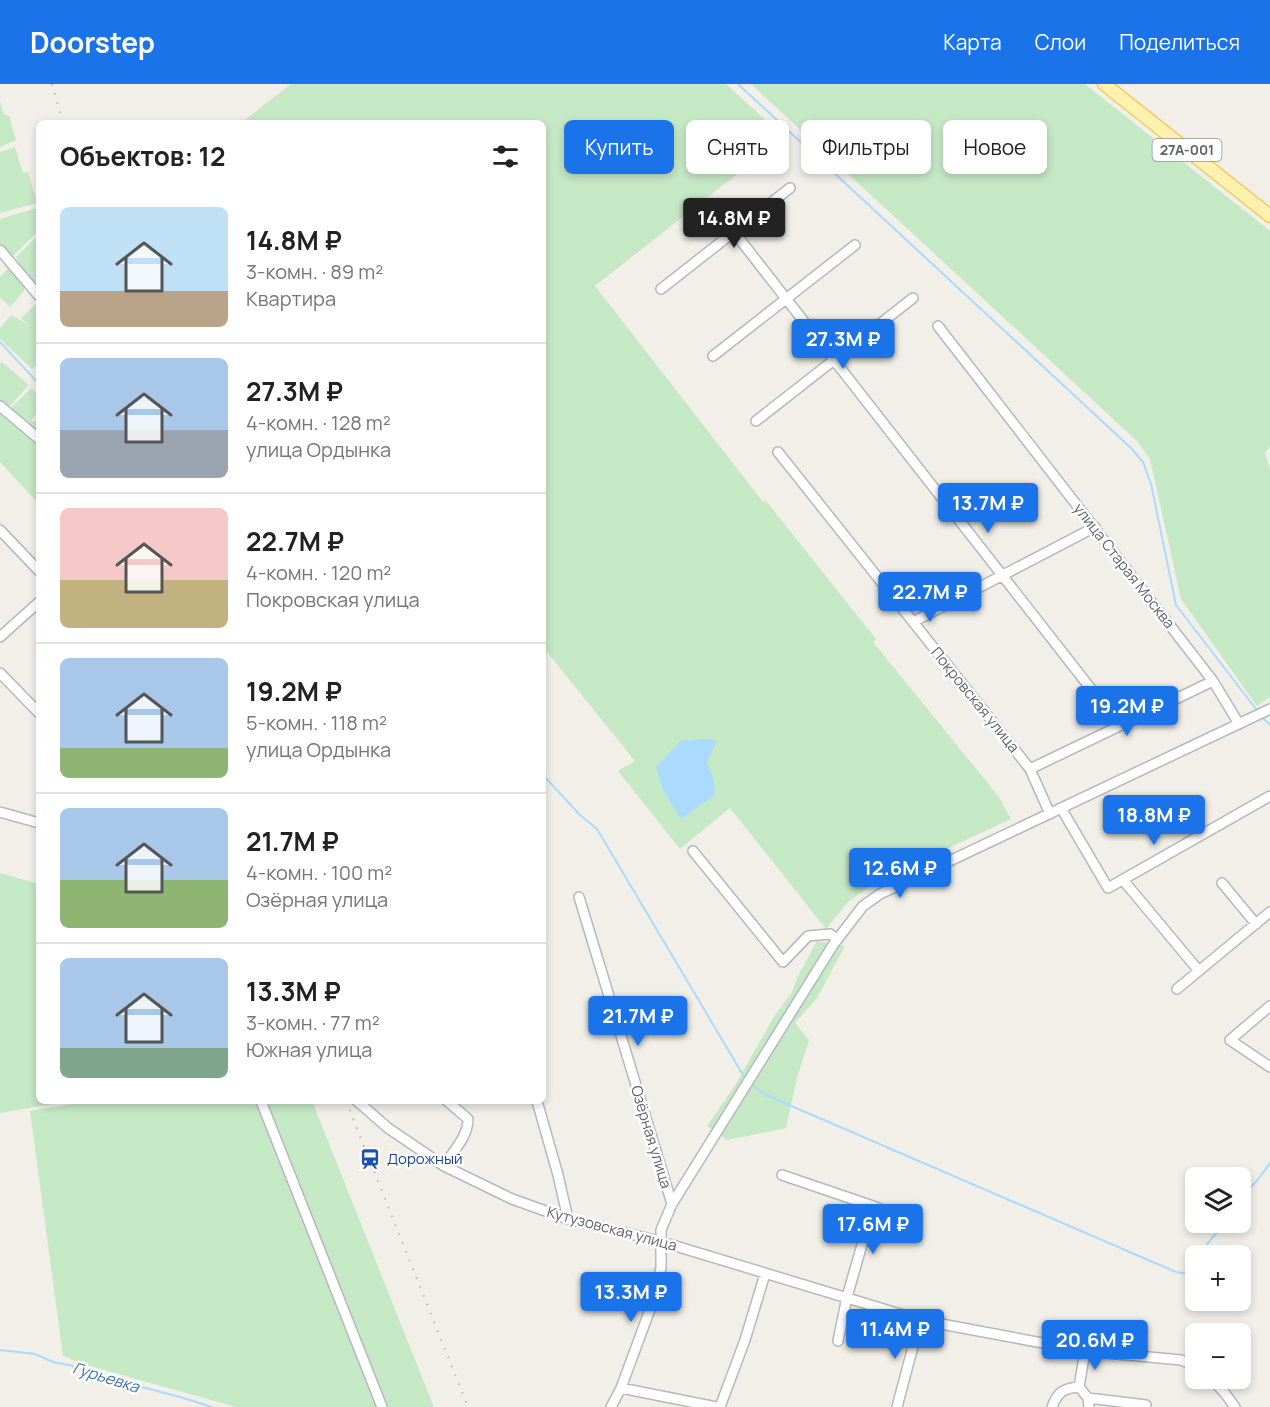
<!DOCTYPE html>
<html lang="ru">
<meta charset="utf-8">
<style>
:root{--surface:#fff;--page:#f2f2f2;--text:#222;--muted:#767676;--line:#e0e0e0;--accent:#1a73e8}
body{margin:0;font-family:Manrope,sans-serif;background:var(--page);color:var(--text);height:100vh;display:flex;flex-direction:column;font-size:22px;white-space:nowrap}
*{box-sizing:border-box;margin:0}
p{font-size:20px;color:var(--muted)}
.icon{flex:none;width:33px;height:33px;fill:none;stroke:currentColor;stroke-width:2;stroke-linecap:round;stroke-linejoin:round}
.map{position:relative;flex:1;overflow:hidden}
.drawer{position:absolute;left:36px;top:36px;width:510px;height:984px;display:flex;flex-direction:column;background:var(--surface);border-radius:9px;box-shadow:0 3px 9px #0003}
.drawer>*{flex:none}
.top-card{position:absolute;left:564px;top:36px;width:570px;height:54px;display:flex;gap:12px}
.controls{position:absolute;left:1185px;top:1083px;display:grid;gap:12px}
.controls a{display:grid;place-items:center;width:66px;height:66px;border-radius:9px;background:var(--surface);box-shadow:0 3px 9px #0003;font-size:30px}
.price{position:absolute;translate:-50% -51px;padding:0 14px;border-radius:6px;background:var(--accent);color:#fff;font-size:20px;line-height:39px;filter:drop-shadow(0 2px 3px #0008)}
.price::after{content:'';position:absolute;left:50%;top:36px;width:18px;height:14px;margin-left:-9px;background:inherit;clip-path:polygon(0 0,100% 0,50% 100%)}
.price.active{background:#222;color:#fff}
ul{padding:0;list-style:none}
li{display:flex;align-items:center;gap:18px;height:150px;padding:0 24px}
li+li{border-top:2px solid var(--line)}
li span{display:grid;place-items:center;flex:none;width:168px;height:120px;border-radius:9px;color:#555}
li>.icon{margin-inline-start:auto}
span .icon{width:72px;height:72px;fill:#fffc;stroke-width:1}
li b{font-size:26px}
h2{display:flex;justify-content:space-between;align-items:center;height:72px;padding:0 24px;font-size:26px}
.chip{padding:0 21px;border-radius:9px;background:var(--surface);box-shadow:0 3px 9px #0003;font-size:21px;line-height:54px}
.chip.active{background:var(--accent);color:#fff}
header{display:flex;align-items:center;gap:36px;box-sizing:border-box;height:84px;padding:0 30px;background:var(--accent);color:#fff}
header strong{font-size:28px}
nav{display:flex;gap:33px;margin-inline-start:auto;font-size:21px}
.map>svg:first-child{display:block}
.green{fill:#c5e8c5}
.water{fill:#aadaff}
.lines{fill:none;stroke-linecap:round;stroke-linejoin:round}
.stream{stroke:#aadaff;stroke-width:2}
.minor-casing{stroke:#b5b8bc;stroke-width:12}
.major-casing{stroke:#f2c960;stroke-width:15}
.minor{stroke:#fff;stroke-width:9}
.major{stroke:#fff2af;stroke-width:12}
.rail{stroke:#b6b7b8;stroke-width:2;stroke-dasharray:1.5 8;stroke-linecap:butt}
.labels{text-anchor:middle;stroke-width:5;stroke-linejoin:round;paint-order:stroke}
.shield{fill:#fff;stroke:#8f9295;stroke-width:1.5}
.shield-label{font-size:14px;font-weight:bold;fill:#5f6368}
.street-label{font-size:15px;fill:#5f6368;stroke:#fff}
.transit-label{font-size:15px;fill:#164399;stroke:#fff;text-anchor:start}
.water-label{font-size:16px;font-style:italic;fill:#4174aa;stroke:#fff}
</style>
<header>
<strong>Doorstep</strong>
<nav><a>Карта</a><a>Слои</a><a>Поделиться</a></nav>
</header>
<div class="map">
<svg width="1270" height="1323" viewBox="0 0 1270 1323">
<rect width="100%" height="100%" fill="#f1efe8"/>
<!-- green -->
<path class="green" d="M291,0h435l58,53 -189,149 168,216 3,-1 110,138 -3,3 126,155 12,22 -134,62 -29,21 -22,27 -96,-121 -50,41 -62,-78 17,-10 -92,-114v-524h-302z
M751,0h334l185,147v215l-5,7 5,17v227l-13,9 -76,-107 -31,-140 -13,-18z
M0,18l4,12 5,2 7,24 -16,7z
M15,63l8,26 5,-1 9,31 -37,10v-61z
M37,124l2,22 -26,26h-4l-9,-10v-27z
M39,150v57l-17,-21 -6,-13z
M8,184l16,18v5l-14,16 -10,-10v-20z
M37,219l2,2v57l-7,7 -32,-30v-11l11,-13 16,9 -6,-6z
M2,278l27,23 -21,23 -8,-7v-37z
M31,304l8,8v15l-8,9 3,2 5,-6v20l-9,-10 -20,-17z
M0,326l39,34v60l-39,-42z
M0,789l39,11v217h31l-70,12z
M817,857l28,5 -28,52 -22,25 14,17 -12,38 -11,50 -59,12 -20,-14 27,-39 41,-72 17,-23 6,-16z
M89,1017h168l122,306h-143l-153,-43 -20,-8 -33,-245z
M265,1017h47l122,306h-47z"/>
<!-- water -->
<path class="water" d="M708,655l9,1 -10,22 7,19 1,14 -34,24 -18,-29 -7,-23 25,-26z"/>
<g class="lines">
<!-- stream -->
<path class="stream" d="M738,0l393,364 12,14 8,22 25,121 83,108
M0,258l39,42
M1262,633l8,8
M543,691l38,41 16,13 149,251
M751,1000l15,11 410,177 12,2 8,-13
M1240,1114l16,-16 14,-19
M1199,1172l5,-3v-5l17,-21 1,-5
M0,1266l35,4 18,8 21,4 14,7 92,24 32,10"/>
<!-- minor casing -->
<g class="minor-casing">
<path id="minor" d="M734,148l386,494
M0,166l39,46
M661,205l129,-101
M938,242l275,355 26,43
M713,272l142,-111
M0,322l39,33
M756,337l157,-123
M778,368l252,317 20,45
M0,446l39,41
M913,538l182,-95
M0,553l39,-35
M0,589l39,40
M1030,685l183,-88
M1061,724l47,80 162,-92
M0,728l39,11
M693,767l90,111 25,-26 22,-2 7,5
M1123,796l76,91
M1222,799l34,41
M579,813l93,307
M1177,905l93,-77
M1270,922l-40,34 40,27
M261,1017l121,306
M357,1017l31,27 56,38 68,33 56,20 91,22 261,79 165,31 96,9 15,6
M537,1017l21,74 10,44
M444,1082c9,-15 24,-29 24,-47l-21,-18
M782,1091l91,31 44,17
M838,1257l9,-44 26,-91
M1210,1294l14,14 11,15
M1079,1303l6,-36
M621,1304l95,19
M1088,1314l58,7
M611,1323l10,-19 31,-84 9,-36v-38l11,-26 161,-259 30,-39 17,-12 390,-185
M720,1323l25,-67 20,-66
M897,1323l23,-87
M1052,1323c5,-14 11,-19 27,-20l9,11 1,9"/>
</g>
<!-- major casing -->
<g class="major-casing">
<path id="major" d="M1104,0l166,132"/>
</g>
<!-- minor -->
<use href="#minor" class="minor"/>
<!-- major -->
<use href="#major" class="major"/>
<!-- rail -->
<path class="rail" d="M52,0l11,39
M346,1017l122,306"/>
</g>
<!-- icons -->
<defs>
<g id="station-bare" transform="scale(1.62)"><path d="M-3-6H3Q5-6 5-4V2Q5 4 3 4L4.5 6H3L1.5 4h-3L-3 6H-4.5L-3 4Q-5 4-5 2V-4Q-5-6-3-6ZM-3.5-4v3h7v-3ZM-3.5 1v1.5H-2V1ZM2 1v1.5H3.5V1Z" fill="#1a4fb4" stroke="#fff" stroke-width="2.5" paint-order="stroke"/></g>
</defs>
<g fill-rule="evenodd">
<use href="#station-bare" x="370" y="1075"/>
</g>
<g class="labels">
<!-- shield labels -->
<rect class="shield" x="1152.5" y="55" width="69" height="22" rx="4.5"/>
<g class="shield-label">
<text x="1187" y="71">27А-001</text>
</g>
<!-- street labels -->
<g class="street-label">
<text transform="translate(1124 482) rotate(52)" y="5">улица Старая Москва</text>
<text transform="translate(975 616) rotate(51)" y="5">Покровская улица</text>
<text transform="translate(651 1053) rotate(73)" y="5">Озёрная улица</text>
<text transform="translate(612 1145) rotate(15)" y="5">Кутузовская улица</text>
</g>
<!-- transit labels -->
<g class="transit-label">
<text x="387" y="1080">Дорожный</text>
</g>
<!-- water labels -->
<g class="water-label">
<text transform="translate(106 1293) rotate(17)" y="6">Гурьевка</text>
</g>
</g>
</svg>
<div class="controls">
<a><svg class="icon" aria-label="layers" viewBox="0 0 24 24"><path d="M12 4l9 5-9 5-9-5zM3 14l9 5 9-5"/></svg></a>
<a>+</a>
<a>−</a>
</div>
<b class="price active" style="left:734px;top:165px">14.8M ₽</b>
<b class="price" style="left:843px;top:286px">27.3M ₽</b>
<b class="price" style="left:988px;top:450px">13.7M ₽</b>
<b class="price" style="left:930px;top:539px">22.7M ₽</b>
<b class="price" style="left:1127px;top:653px">19.2M ₽</b>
<b class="price" style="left:1154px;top:762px">18.8M ₽</b>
<b class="price" style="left:900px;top:815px">12.6M ₽</b>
<b class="price" style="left:638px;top:963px">21.7M ₽</b>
<b class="price" style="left:873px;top:1171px">17.6M ₽</b>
<b class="price" style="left:631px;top:1239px">13.3M ₽</b>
<b class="price" style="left:895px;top:1276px">11.4M ₽</b>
<b class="price" style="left:1095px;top:1287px">20.6M ₽</b>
<div class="top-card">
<a class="chip active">Купить</a>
<a class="chip">Снять</a>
<a class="chip">Фильтры</a>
<a class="chip">Новое</a>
</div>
<section class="drawer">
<h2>Объектов: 12<svg class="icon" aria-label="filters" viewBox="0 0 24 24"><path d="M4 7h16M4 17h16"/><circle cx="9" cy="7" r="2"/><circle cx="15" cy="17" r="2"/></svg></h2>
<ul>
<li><span style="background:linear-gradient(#bfe0f5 70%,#b9a48a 0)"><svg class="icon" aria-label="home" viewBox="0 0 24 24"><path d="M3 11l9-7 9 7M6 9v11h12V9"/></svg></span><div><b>14.8M ₽</b><p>3-комн. · 89 m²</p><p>Квартира</p></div></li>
<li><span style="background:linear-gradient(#a9c7e8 60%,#9aa5b1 0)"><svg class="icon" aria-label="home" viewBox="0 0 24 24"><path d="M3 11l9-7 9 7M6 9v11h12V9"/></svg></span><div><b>27.3M ₽</b><p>4-комн. · 128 m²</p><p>улица Ордынка</p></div></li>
<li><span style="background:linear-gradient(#f6c9c9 60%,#c2b280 0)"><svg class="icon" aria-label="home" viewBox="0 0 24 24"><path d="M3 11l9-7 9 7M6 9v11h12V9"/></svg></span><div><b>22.7M ₽</b><p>4-комн. · 120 m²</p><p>Покровская улица</p></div></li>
<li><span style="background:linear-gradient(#a9c7e8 75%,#8fb573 0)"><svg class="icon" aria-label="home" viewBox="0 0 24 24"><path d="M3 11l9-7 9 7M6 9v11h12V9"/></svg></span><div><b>19.2M ₽</b><p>5-комн. · 118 m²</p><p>улица Ордынка</p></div></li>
<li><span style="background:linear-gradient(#a9c7e8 60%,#8fb573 0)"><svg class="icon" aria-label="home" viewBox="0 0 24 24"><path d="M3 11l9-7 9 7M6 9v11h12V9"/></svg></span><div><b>21.7M ₽</b><p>4-комн. · 100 m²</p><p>Озёрная улица</p></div></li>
<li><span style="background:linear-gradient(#a9c7e8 75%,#7fa58c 0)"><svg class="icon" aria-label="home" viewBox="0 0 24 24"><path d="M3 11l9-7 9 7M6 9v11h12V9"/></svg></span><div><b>13.3M ₽</b><p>3-комн. · 77 m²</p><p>Южная улица</p></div></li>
</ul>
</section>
</div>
